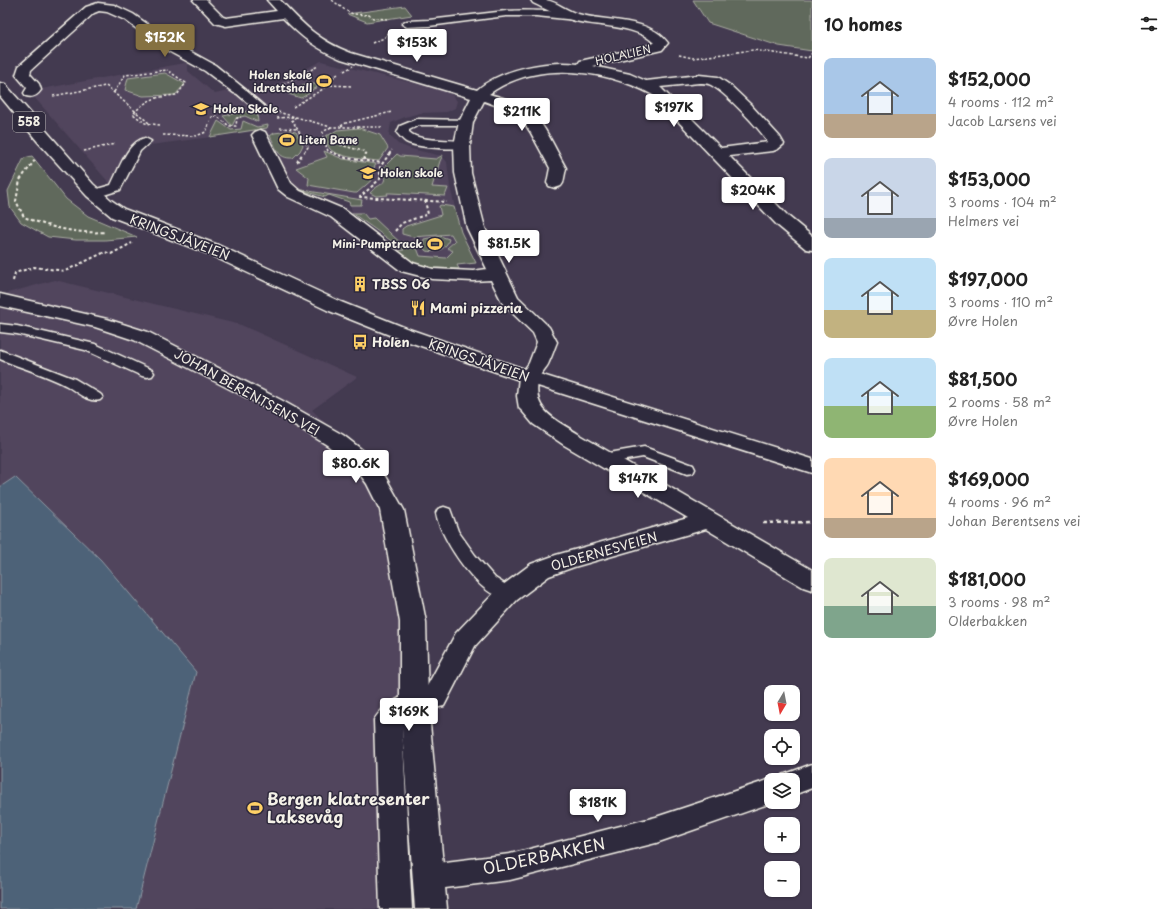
<!DOCTYPE html>
<meta charset="utf-8">
<style>
:root{--surface:#fff;--page:#f2f2f2;--text:#222;--muted:#767676;--accent:#857141}
body{margin:0;font-family:"Playpen Sans",sans-serif;background:var(--page);color:var(--text);height:100vh;display:flex;flex-direction:column;font-size:15px;white-space:nowrap}
*{box-sizing:border-box;margin:0}
p{font-size:13px;color:var(--muted)}
.icon{flex:none;width:22px;height:22px;fill:none;stroke:currentColor;stroke-width:2;stroke-linecap:round;stroke-linejoin:round}
.map{position:relative;flex:1;overflow:hidden}
.side{display:flex;flex-direction:column;background:var(--surface);width:360px}
.side>*{flex:none}
.needle{width:26px;rotate:190deg}
.controls{position:absolute;left:764px;top:685px;display:grid;gap:8px}
.controls a{display:grid;place-items:center;width:36px;height:36px;border-radius:8px;background:var(--surface);box-shadow:0 1px 3px #0004;font-size:20px}
.price{position:absolute;translate:-50% -34px;padding:0 9px;border-radius:4px;background:#fff;color:#222;font-size:13px;line-height:26px;filter:drop-shadow(0 1px 2px #0008)}
.price::after{content:'';position:absolute;left:50%;top:24px;width:12px;height:9px;margin-left:-6px;background:inherit;clip-path:polygon(0 0,100% 0,50% 100%)}
.price.on{background:var(--accent);color:#fff}
ul{padding:0;list-style:none}
li{display:flex;align-items:center;gap:12px;height:100px;padding:0 12px}
li span{display:grid;place-items:center;flex:none;width:112px;height:80px;border-radius:8px;color:#555}
li>.icon{margin-inline-start:auto}
span .icon{width:48px;height:48px;fill:#fffc;stroke-width:1}
li b{font-size:17px}
h2{display:flex;justify-content:space-between;align-items:center;height:48px;padding:0 12px;font-size:17px}
main{display:flex;flex:1;min-height:0}
.map>svg:first-child{display:block}
.built{fill:#51455d}
.green{fill:#61695c;stroke:#aaada2}
.water{fill:#4d6278;stroke:#909ba5}
.lines{fill:none;stroke-linecap:round;stroke-linejoin:round}
.service-casing{stroke:#f4f1e8;stroke-width:3}
.minor-casing{stroke:#f4f1e8;stroke-width:3}
.tertiary-casing{stroke:#f4f1e8;stroke-width:3}
.primary-casing{stroke:#f4f1e8;stroke-width:3}
.path-far2{stroke:#f4f1e8;stroke-width:1.5;stroke-dasharray:2.5 2;stroke-linecap:butt}
.path-far1{stroke:#f4f1e8;stroke-width:2;stroke-dasharray:3 2.5;stroke-linecap:butt}
.path{stroke:#f4f1e8;stroke-width:2.5;stroke-dasharray:4 3;stroke-linecap:butt}
.service{fill:#2f2a3d;fill-rule:evenodd}
.minor{fill:#2f2a3d;fill-rule:evenodd}
.tertiary{fill:#2f2a3d;fill-rule:evenodd}
.primary{fill:#2f2a3d;fill-rule:evenodd}
.path-bridge{stroke:#f4f1e8;stroke-width:1.5;stroke-dasharray:2.5 2;stroke-linecap:butt}
.labels{text-anchor:middle;stroke-width:3;stroke-linejoin:round;paint-order:stroke}
.far-street-label{font-size:11px;fill:#f4f1e8;stroke:#2f2a3d}
.far-poi-label{font-size:11px;font-weight:bold;fill:#f4f1e8;stroke:#2f2a3d;text-anchor:start}
.shield{fill:#2f2a3d;stroke:#b9b5b5;stroke-width:1}
.shield-label{font-size:12px;font-weight:bold;fill:#f4f1e8}
.street-label{font-size:13px;fill:#f4f1e8;stroke:#2f2a3d}
.poi-label{font-size:13px;font-weight:bold;fill:#f4f1e8;stroke:#2f2a3d;text-anchor:start}
.near-poi-label{font-size:16px;font-weight:bold;fill:#f4f1e8;stroke:#2f2a3d;text-anchor:start}
.near-street-label{font-size:16px;fill:#f4f1e8;stroke:#2f2a3d}
</style>
<main>
<div class="map">
<svg width="812" height="909" viewBox="0 0 812 909">
<rect width="100%" height="100%" fill="#433a50"/>
<filter id="ink" filterUnits="userSpaceOnUse"><feTurbulence type="fractalNoise" baseFrequency=".025" numOctaves="2"/><feDisplacementMap in="SourceGraphic" scale="8" xChannelSelector="R" yChannelSelector="G"/><feConvolveMatrix kernelMatrix="1 2 1 2 8 2 1 2 1" color-interpolation-filters="sRGB"/></filter>
<g filter="url(#ink)">
<!-- built -->
<path class="built" d="M321,61l121,29 10,5 5,6 -2,7 -8,4 -27,1 -15,4 -14,6 -2,12 9,9 13,5 31,7 5,6 3,25 11,45 15,31 -19,2 2,4 -61,-18 6,-1 -52,-37 -2,-11 -21,-7 -4,2 -28,-8 -34,-59 -120,16 -19,39h-13l-77,-88 6,-4 1,-4 144,-26 3,2v6l27,23 27,-6 6,5 21,-5z
M55,280l186,45 116,52 -45,33 55,54 63,268 11,177h-305l60,-237 -95,-112 -86,-83 -15,10v-192z"/>
<!-- green -->
<path class="green" d="M693,0h119v51l-33,-5 -71,-23z
M405,6l7,9 -45,7 -20,-8z
M165,73l20,11 -10,11 -32,1 -18,-6 3,-12z
M310,83l7,2v3l-4,1 -3,4 -9,5 -13,-4 3,-3 6,1 5,-7z
M253,110l4,3 1,9 -13,-6 -9,2 -4,8 -9,-10z
M218,121l13,9 10,-1 2,-8 14,6 11,-2 -1,3 -57,9z
M359,128l21,7 8,13 -9,13c-11,-1 -42,-4 -49,-12 -3,-3 -3,-8 -4,-12l1,-2h2l8,-5z
M290,131l6,1 7,13 -3,6 -7,7c-16,1 -16,-10 -23,-22l4,-3z
M324,151l19,8 33,5 -4,8 2,6 -17,15h-3l-46,-8 1,-7 -13,-10 31,-11z
M397,154l3,2 36,3 7,-4 -3,6 -8,26 16,1 -3,8 -54,-3h-4l1,2 -12,1 -6,-3c9,-11 19,-6 13,-25z
M32,156l34,43 22,17 49,21 -32,3h-29l-28,-3 -27,-15 -11,-15 -2,-16 16,-33z
M297,189l65,11 -1,5h-11l-1,-3 -20,-7 -4,2z
M441,205l13,2 7,25 15,31 -19,2 2,4 -39,-2 -22,-16 6,-1 -52,-37h11l5,6 6,-1 31,29 12,1 3,8 26,2 7,-7 -6,-3 8,-7 -4,-7 -38,3 -11,-3v-5l4,-3 35,-11 -2,-9z
M440,236l9,3c-2,10 -13,14 -23,12l-3,-4 1,-8z"/>
<!-- water -->
<path class="water" d="M15,477l86,83 95,112 -60,237h-136v-422z"/>
<g class="lines">
<!-- service casing -->
<g class="service-casing">
<path id="service" d="M506,11c12,-1 68,-1 75,6l-5,3 -40,-4h-30l-77,10 -22,1 -5,-3 5,-3 22,-1z
M239,87l4,1 21,18 1,2 -1,2h-8l-21,-18 -1,-2 1,-2z
M417,119l53,1 1,2 -5,3h-47l-10,5v2c14,13 52,4 59,13 -6,7 -54,2 -62,-3 -3,-2 -6,-6 -9,-9l3,-7z
M145,138l6,3 -11,10 -20,39 -26,8 -4,-1 -2,-3 2,-3 21,-6c8,-15 16,-43 34,-47z
M0,324l17,2 78,18 57,26 2,3 -2,3 -5,1 -5,-1 -57,-26 -68,-16 -17,-2z
M0,350l75,29 25,15 3,3 -3,3c-12,3 -23,-8 -33,-14 -20,-11 -46,-18 -67,-27z
M644,447l49,18 2,4 -2,4 -6,1 -44,-17 -40,7 -6,-1 -2,-4 2,-4 6,-1z
M444,507l6,2 8,22 17,24 20,23 19,12 3,4 -3,4c-30,9 -74,-60 -78,-85l2,-4z"/>
</g>
<!-- minor casing -->
<g class="minor-casing">
<path id="minor" d="M193,0h13l17,17 3,1 51,-7 -10,-11h13c24,25 37,40 71,53l126,37c24,-21 70,-30 101,-26l2,-3 64,-14 10,-4c-18,-19 -59,-16 -82,-23 -14,-4 -26,-11 -39,-17l-2,-3c5,0 11,0 15,0 11,2 21,11 32,14 27,8 72,3 90,29l-6,7 -69,16 37,8 16,7 53,-6 19,2 13,9 19,18 30,33 4,7 -6,5 -5,2 -44,5 60,61 23,19v14l-6,-1 -29,-24 -124,-130c-49,-26 -117,-35 -164,-1 14,4 29,8 40,17 16,12 27,40 37,57l-3,15 -2,3 -6,2 -6,-2 -2,-3 3,-15 -19,-35 -10,-15 -15,-9 -22,-8 -11,21 -3,23 1,28 14,55 33,69 31,30 8,15c-3,7 -5,14 -8,20 -2,6 -8,10 -10,16 -9,33 18,42 41,57l232,135v20l-9,-3 -97,-58 -132,38 -25,9 -32,24 -42,46 -31,60 -23,5 -19,14 10,184h-32l-6,-189c10,-17 32,-27 51,-30l31,-57 43,-45 32,-24 25,-9 132,-37 -124,-73 -31,-21 -10,-12 -4,-4 -2,-12 2,-19 10,-14 8,-21 -4,-9 -30,-29 -12,-24 -18,1 -41,-2 -31,-8 -70,-54 -43,-20 -10,-8 -26,-54 3,-3 5,-2 5,2 26,51 9,8 43,18 70,54 20,6 40,2 14,-2 -20,-41 -12,-55 -1,-28 5,-23 12,-24 -130,-39c-24,-10 -40,-22 -58,-41l-57,8 -11,-3zM699,83c4,0 8,0 12,2 14,7 49,44 57,57l-47,6 -61,-61z
M98,3l16,2 19,9 38,27 44,24 31,25 -2,3 -5,1 -5,-1 -29,-22 -44,-24 -36,-27 -18,-8 -8,-1 -5,2 -63,57 -1,4 9,10 2,6c-4,6 -8,8 -15,6l-2,-3 3,-5 -11,-13 3,-9 67,-59z
M812,764v24l-19,7v-15h-13l3,-5z
M771,779l3,1h-3v22h3l-118,41 -146,37 -81,10 -11,-3 -5,-10 5,-10 11,-3 81,-10 146,-37z"/>
</g>
<!-- tertiary casing -->
<g class="tertiary-casing">
<path id="tertiary" d="M0,294l107,25 41,13 133,68 62,35 27,21 16,22 18,32 22,112 2,80 19,207h-32l-15,-207v-80l-20,-112 -13,-26 -13,-18 -27,-21 -60,-37 -133,-68 -39,-13 -95,-21z"/>
</g>
<!-- primary casing -->
<g class="primary-casing">
<path id="primary" d="M0,83l5,1 88,100 18,16 13,9 94,36 123,57 65,26 130,45 276,86v14l-290,-92 -130,-45 -65,-26 -121,-57 -94,-36 -25,-21 -49,-54 -38,-46z"/>
</g>
<!-- path-far2 -->
<path class="path-far2" d="M332,0l13,10 8,4 16,1 4,3 14,1
M372,43l12,-5 6,-7
M679,55l14,3 60,-8 55,8 4,-5
M326,85l26,1
M271,91l47,-25
M114,92l11,-17 42,-5
M53,96l53,-10 43,37
M293,107l30,-18 9,-11 6,-4
M278,112l53,15h52
M296,117l-4,3 16,27 -5,7
M277,118l17,-1
M341,126l5,-3 46,-11
M331,127l-8,5v6l5,13 9,3
M280,128l18,1
M163,135l33,1 10,-4 6,-15 5,-1 12,10h7l1,-8 4,-1
M340,145l23,6 4,3
M341,145l7,-2
M84,151l31,-7
M389,154l3,-4"/>
<!-- path-far1 -->
<path class="path-far1" d="M334,153l12,5 36,5
M390,153l-10,14v12l-20,18 87,5
M35,160l-15,20 -4,21 8,16c27,11 53,17 82,15
M364,160l2,-7
M297,162l6,-9
M395,231l7,-8 26,-9 -3,-13
M13,281l2,-8 19,-6 31,4 40,-19 6,2 21,-11"/>
<!-- path -->
<path class="path" d="M763,523l49,-1"/>
<!-- service -->
<use href="#service" class="service"/>
<!-- minor -->
<use href="#minor" class="minor"/>
<!-- tertiary -->
<use href="#tertiary" class="tertiary"/>
<!-- primary -->
<use href="#primary" class="primary"/>
<!-- path-bridge -->
<path class="path-bridge" d="M344,71l9,-5
M160,125l-15,-2 -12,-9c15,-16 23,-17 44,-19l9,-12 -19,-13"/>
</g>
</g>
<!-- icons -->
<defs>
<g id="stadium-bare" transform="scale(1.2)"><path d="M0-5a6.5 5 0 1 0 0 10a6.5 5 0 1 0 0-10ZM-3.5-1.8h7v3.6h-7Z" fill="#ffd166" stroke="#2f2a3d" stroke-width="2.5" paint-order="stroke"/></g>
<g id="school-bare" transform="scale(1.2)"><path d="M0-5L7-2L0 1L-7-2ZM-4 1L0 2.5L4 1V4Q0 6-4 4Z" fill="#ffd166" stroke="#2f2a3d" stroke-width="2.5" paint-order="stroke"/></g>
<g id="building-bare" transform="scale(1.2)"><path d="M-4-6H4V6H1V3H-1V6H-4ZM-2.5-4.3h1.7v1.8h-1.7ZM.8-4.3h1.7v1.8H.8ZM-2.5-1h1.7V.8h-1.7ZM.8-1h1.7V.8H.8Z" fill="#ffd166" stroke="#2f2a3d" stroke-width="2.5" paint-order="stroke"/></g>
<g id="restaurant-bare" transform="scale(1.2)"><path d="M-5-6h1v4h1v-4h1v4h1v-4h1v5L-1.5 .5V6h-2V.5L-5-1ZM5-6V6H3V1.5H1.5Q1.5-4 5-6Z" fill="#ffd166" stroke="#2f2a3d" stroke-width="2.5" paint-order="stroke"/></g>
<g id="bus-bare" transform="scale(1.2)"><path d="M-5-6H5V4H4V6H2V4H-2V6H-4V4H-5ZM-3.5-4V0h7V-4ZM-3.5 1.2v1.5H-2V1.2ZM2 1.2v1.5H3.5V1.2Z" fill="#ffd166" stroke="#2f2a3d" stroke-width="2.5" paint-order="stroke"/></g>
</defs>
<g fill-rule="evenodd">
<use href="#stadium-bare" x="324" y="81"/>
<use href="#school-bare" x="201" y="109"/>
<use href="#stadium-bare" x="287" y="140"/>
<use href="#school-bare" x="368" y="173"/>
<use href="#stadium-bare" x="435" y="244"/>
<use href="#building-bare" x="360" y="284"/>
<use href="#restaurant-bare" x="418" y="308"/>
<use href="#bus-bare" x="360" y="342"/>
<use href="#stadium-bare" x="255" y="808"/>
</g>
<g class="labels">
<!-- far-street labels -->
<g class="far-street-label">
<text transform="translate(623 55) rotate(-13)" y="4">HOLALIEN</text>
</g>
<!-- far-poi labels -->
<g class="far-poi-label">
<text x="312" y="79" text-anchor="end">Holen skole<tspan x="312" dy="13">idrettshall</tspan></text>
<text x="213" y="113">Holen Skole</text>
<text x="299" y="144">Liten Bane</text>
<text x="380" y="177">Holen skole</text>
<text x="423" y="248" text-anchor="end">Mini-Pumptrack</text>
</g>
<!-- shield labels -->
<rect class="shield" x="13" y="112" width="32" height="20" rx="3"/>
<g class="shield-label">
<text x="29" y="126">558</text>
</g>
<!-- street labels -->
<g class="street-label">
<text transform="translate(180 237) rotate(21)" y="5">KRINGSJÅVEIEN</text>
<text transform="translate(479 360) rotate(19)" y="5">KRINGSJÅVEIEN</text>
<text transform="translate(247 392) rotate(29)" y="5">JOHAN BERENTSENS VEI</text>
<text transform="translate(604 551) rotate(-16)" y="5">OLDERNESVEIEN</text>
</g>
<!-- poi labels -->
<g class="poi-label">
<text x="372" y="289">TBSS 06</text>
<text x="430" y="313">Mami pizzeria</text>
<text x="372" y="347">Holen</text>
</g>
<!-- near-poi labels -->
<g class="near-poi-label">
<text x="267" y="805">Bergen klatresenter<tspan x="267" dy="18">Laksevåg</tspan></text>
</g>
<!-- near-street labels -->
<g class="near-street-label">
<text transform="translate(544 856) rotate(-12)" y="6">OLDERBAKKEN</text>
</g>
</g>
</svg>
<div class="controls">
<a><svg class="needle" viewBox="-14 -14 28 28"><path d="M0-13l5 13h-10z" fill="#e53935"/><path d="M0 13l5-13h-10z" fill="#767676"/></svg></a>
<a><svg class="icon" aria-label="locate" viewBox="0 0 24 24"><circle cx="12" cy="12" r="6"/><path d="M12 2v4M12 18v4M2 12h4M18 12h4"/></svg></a>
<a><svg class="icon" aria-label="layers" viewBox="0 0 24 24"><path d="M12 4l9 5-9 5-9-5zM3 14l9 5 9-5"/></svg></a>
<a>+</a>
<a>−</a>
</div>
<b class="price on" style="left:165px;top:58px">$152K</b>
<b class="price" style="left:417px;top:63px">$153K</b>
<b class="price" style="left:674px;top:128px">$197K</b>
<b class="price" style="left:522px;top:132px">$211K</b>
<b class="price" style="left:753px;top:211px">$204K</b>
<b class="price" style="left:509px;top:264px">$81.5K</b>
<b class="price" style="left:356px;top:484px">$80.6K</b>
<b class="price" style="left:638px;top:499px">$147K</b>
<b class="price" style="left:409px;top:732px">$169K</b>
<b class="price" style="left:598px;top:823px">$181K</b>
</div>
<section class="side">
<h2>10 homes<svg class="icon" aria-label="filters" viewBox="0 0 24 24"><path d="M4 7h16M4 17h16"/><circle cx="9" cy="7" r="2"/><circle cx="15" cy="17" r="2"/></svg></h2>
<ul>
<li><span style="background:linear-gradient(#a9c7e8 70%,#b9a48a 0)"><svg class="icon" aria-label="home" viewBox="0 0 24 24"><path d="M3 11l9-7 9 7M6 9v11h12V9"/></svg></span><div><b>$152,000</b><p>4 rooms · 112 m²</p><p>Jacob Larsens vei</p></div></li>
<li><span style="background:linear-gradient(#c9d6e8 75%,#9aa5b1 0)"><svg class="icon" aria-label="home" viewBox="0 0 24 24"><path d="M3 11l9-7 9 7M6 9v11h12V9"/></svg></span><div><b>$153,000</b><p>3 rooms · 104 m²</p><p>Helmers vei</p></div></li>
<li><span style="background:linear-gradient(#bfe0f5 65%,#c2b280 0)"><svg class="icon" aria-label="home" viewBox="0 0 24 24"><path d="M3 11l9-7 9 7M6 9v11h12V9"/></svg></span><div><b>$197,000</b><p>3 rooms · 110 m²</p><p>Øvre Holen</p></div></li>
<li><span style="background:linear-gradient(#bfe0f5 60%,#8fb573 0)"><svg class="icon" aria-label="home" viewBox="0 0 24 24"><path d="M3 11l9-7 9 7M6 9v11h12V9"/></svg></span><div><b>$81,500</b><p>2 rooms · 58 m²</p><p>Øvre Holen</p></div></li>
<li><span style="background:linear-gradient(#ffd9b3 75%,#b9a48a 0)"><svg class="icon" aria-label="home" viewBox="0 0 24 24"><path d="M3 11l9-7 9 7M6 9v11h12V9"/></svg></span><div><b>$169,000</b><p>4 rooms · 96 m²</p><p>Johan Berentsens vei</p></div></li>
<li><span style="background:linear-gradient(#dfe7d0 60%,#7fa58c 0)"><svg class="icon" aria-label="home" viewBox="0 0 24 24"><path d="M3 11l9-7 9 7M6 9v11h12V9"/></svg></span><div><b>$181,000</b><p>3 rooms · 98 m²</p><p>Olderbakken</p></div></li>
</ul>
</section>
</main>
